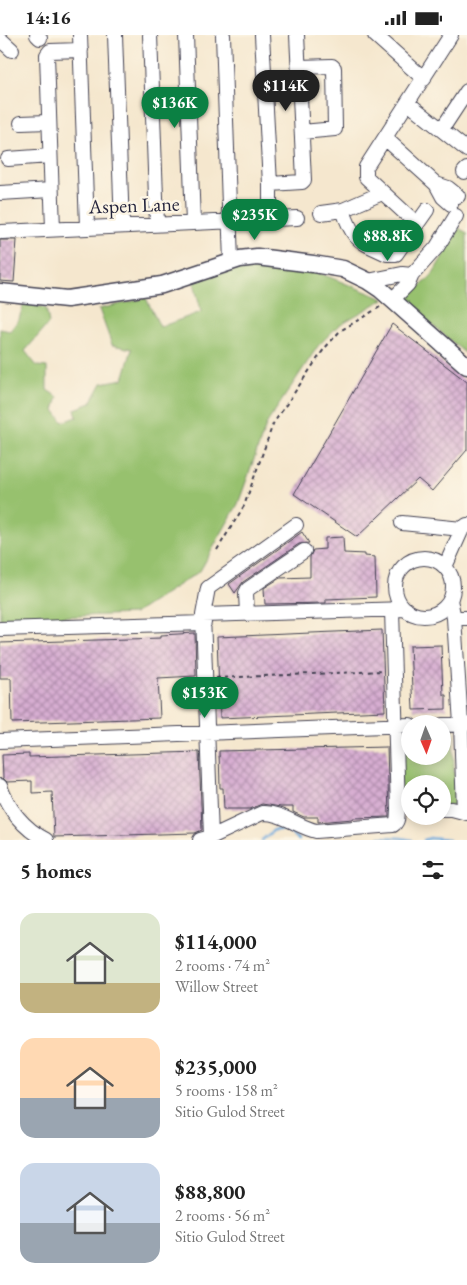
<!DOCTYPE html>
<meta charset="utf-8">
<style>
:root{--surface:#fff;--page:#f2f2f2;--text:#222;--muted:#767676;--accent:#0b8043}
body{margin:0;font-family:"EB Garamond",serif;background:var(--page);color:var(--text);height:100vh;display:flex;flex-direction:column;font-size:19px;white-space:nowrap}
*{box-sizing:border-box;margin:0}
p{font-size:16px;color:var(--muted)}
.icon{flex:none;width:28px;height:28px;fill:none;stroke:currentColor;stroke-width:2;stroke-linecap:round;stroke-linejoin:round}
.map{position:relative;height:805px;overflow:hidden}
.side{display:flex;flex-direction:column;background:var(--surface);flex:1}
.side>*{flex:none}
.needle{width:32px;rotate:178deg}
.fabs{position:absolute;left:401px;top:680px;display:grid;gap:10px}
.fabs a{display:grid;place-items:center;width:50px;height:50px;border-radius:50%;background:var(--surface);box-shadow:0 2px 12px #0003;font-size:25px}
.price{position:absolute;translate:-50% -42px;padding:0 11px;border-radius:18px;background:var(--accent);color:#fff;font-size:16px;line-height:32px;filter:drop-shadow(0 1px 2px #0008)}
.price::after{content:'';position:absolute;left:50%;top:30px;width:15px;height:11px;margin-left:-8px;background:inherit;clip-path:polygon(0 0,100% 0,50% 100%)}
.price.on{background:#222;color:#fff}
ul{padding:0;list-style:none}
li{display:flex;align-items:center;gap:15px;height:125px;padding:0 20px}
li span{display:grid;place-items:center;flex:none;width:140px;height:100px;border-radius:15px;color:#555}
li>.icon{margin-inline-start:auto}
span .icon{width:60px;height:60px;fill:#fffc;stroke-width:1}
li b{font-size:21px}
h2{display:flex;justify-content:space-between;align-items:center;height:60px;padding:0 20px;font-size:21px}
.status{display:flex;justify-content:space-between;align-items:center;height:35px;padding:0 25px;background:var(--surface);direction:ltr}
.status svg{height:14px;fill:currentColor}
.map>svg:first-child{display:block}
.green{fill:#97c16e;stroke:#5c7254}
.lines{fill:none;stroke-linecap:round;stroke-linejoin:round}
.stream{stroke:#6ba7dc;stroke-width:2.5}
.building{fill:url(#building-cross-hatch)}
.minor-casing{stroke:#424051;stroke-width:16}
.major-casing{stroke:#424051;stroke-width:19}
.path{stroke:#424051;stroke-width:2;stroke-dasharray:4 4;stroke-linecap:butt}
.minor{stroke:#fff;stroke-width:14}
.major{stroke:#fff;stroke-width:16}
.labels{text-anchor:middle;stroke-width:5;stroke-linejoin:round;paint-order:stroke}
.street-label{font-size:20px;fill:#22223b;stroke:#fcf5e5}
</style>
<div class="status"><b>14:16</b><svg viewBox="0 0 49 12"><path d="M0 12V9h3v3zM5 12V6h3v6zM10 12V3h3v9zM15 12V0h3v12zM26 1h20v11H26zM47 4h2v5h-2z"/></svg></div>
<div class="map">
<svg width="467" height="805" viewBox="0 0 467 805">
<defs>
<pattern id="building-cross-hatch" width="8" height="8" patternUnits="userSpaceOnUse" patternTransform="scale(1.25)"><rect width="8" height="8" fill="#d7add1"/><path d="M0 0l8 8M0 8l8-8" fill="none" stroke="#ae8cab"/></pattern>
</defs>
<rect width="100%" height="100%" fill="#fcf5e5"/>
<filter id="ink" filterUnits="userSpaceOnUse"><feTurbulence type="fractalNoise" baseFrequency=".02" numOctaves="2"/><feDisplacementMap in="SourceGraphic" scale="10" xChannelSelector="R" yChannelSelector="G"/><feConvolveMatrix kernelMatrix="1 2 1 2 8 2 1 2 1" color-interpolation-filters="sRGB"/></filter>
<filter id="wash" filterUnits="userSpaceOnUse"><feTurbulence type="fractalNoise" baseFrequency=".0096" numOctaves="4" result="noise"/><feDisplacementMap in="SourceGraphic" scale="20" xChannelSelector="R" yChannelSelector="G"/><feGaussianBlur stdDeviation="1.12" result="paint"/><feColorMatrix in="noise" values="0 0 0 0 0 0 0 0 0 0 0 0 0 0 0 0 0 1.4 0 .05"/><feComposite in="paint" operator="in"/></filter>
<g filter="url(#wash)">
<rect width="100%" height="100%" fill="#f5e7ce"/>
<!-- green -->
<path class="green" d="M459,193l8,5v122l-63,-55 27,-23z
M256,226l56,9 72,29 -45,26 -21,21 -51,77 -29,81 -38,67 -66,43 -134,5v-290l10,2 9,-12 5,-16 22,5 3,15 -24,28 12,15 10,1v23l11,7 -4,13 9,12 14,-5 -2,-8 16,-6 11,-20 21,-4 9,-30 -20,-4 -13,-36 47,-11 14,29 41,-15 -7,-30z
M443,694h10l2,76h-12l-1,-21h-32v21h-9l-2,-75h11v26h32z"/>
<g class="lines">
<!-- stream -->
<path class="stream" d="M262,805l12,-10h12l13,10
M377,805l3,-3 21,1 11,2
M424,805l6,-2 19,2"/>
</g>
<g id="blocks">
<!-- building -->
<path class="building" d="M0,205h17l-3,42 -14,-1z
M392,289l75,58v68l-35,41 -14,-12 -61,58 -63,-43z
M302,497l7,11 -10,1 -56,38 -8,11 -6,-9z
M343,502l1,16 21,1v2l10,1 1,40 -50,2v4l-61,1 -1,-16 16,-10 30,-1v-20l3,-7 12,-1v-11z
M382,595l3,81 -165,7 -3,-81z
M195,598l1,43 -38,2 2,40 -148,5 -1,-45h-11v-35l161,-5v-3z
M441,610l2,50h3v14l-33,1 -3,-64z
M387,712l2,70 -36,1v1l-35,3v-5h-14l-11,-5v-5h-12l-19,-3 -12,5h-26l-1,-21h-3l-1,-37z
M199,717l3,78 -7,3 -141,4 -2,-45 -20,1v-12l-25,1 -4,-4 -1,-23 27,-1v3z"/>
</g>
</g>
<g filter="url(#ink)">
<use href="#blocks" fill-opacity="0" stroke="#424051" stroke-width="1"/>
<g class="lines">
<!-- minor casing -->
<g class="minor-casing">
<path id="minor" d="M37,0l3,3
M80,0l7,192
M115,0l7,191
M150,0l7,189
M186,0l7,188
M223,0l8,227
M262,0l8,149v35
M375,0l49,44
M0,4l12,11
M299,32l33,-1 2,2 1,61 -33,3
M408,68l59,47
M21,88l27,-1
M442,94l25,-38
M385,103l51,46
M8,124l42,-3
M464,137l3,-3
M270,149l32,-2 2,-2 -7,-145
M0,158l51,-3
M451,169l-8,-7 -7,-13 12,4 10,8
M343,175c11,32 15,30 44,44h9l31,-44
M321,178l22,-3 39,-17
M417,189l-51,-47v-10l85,-132
M53,194l-6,-174 3,-4 31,-1
M2,197l295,-14
M368,246l34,-7 10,1
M393,264l15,-15 4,-9 25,-28 19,-31
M402,488l60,6
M395 552a29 29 0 1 1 58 0a29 29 0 1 1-58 0Z
M445,532l17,-38 5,-4
M450,565l4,18 7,106 3,88
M247,579l-1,-21 2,-4 56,-38
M203,580l203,-6
M454,583h13
M0,594l204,-6
M442,690l25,-1
M0,706l410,-16
M0,751c8,23 24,43 46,54
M442,774h10l15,4
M211,802l-8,-222 5,-27 88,-63
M200,805l11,-3 51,-24c19,-1 36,14 54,18l77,-6c6,-4 4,-9 5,-15l-6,-200"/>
</g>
<!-- major casing -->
<g class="major-casing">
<path id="major" d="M0,257l67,7 95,-14 78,-26 17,-2 56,7 30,5 25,12 12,8 87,77"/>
</g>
<!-- path -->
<path class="path" d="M217,515l27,-44 29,-82 51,-75 16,-18 40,-24
M216,643l168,-7"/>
<!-- minor -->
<use href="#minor" class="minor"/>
<!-- major -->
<use href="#major" class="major"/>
</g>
</g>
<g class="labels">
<!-- street labels -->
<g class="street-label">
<text transform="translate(134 170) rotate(-2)" y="7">Aspen Lane</text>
</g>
</g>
</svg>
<div class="fabs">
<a><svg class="needle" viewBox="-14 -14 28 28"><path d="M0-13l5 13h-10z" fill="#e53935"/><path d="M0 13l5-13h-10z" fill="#767676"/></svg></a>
<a><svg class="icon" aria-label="locate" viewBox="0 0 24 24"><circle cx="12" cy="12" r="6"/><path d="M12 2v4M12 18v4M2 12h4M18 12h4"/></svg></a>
</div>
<b class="price on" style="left:286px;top:77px">$114K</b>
<b class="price" style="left:175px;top:94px">$136K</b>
<b class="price" style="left:255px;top:206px">$235K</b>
<b class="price" style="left:388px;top:227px">$88.8K</b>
<b class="price" style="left:205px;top:684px">$153K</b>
</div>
<section class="side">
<h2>5 homes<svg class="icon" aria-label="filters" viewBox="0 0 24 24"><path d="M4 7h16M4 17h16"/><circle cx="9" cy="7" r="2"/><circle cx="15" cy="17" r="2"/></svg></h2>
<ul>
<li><span style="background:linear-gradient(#dfe7d0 70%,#c2b280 0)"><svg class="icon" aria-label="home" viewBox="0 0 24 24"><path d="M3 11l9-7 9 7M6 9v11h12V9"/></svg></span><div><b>$114,000</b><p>2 rooms · 74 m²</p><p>Willow Street</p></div></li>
<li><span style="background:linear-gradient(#ffd9b3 60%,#9aa5b1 0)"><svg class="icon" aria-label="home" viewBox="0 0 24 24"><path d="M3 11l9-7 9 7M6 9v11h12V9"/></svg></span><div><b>$235,000</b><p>5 rooms · 158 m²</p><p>Sitio Gulod Street</p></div></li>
<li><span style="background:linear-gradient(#c9d6e8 60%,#9aa5b1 0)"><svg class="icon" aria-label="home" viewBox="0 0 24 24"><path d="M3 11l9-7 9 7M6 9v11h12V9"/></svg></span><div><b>$88,800</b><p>2 rooms · 56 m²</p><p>Sitio Gulod Street</p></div></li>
</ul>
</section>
